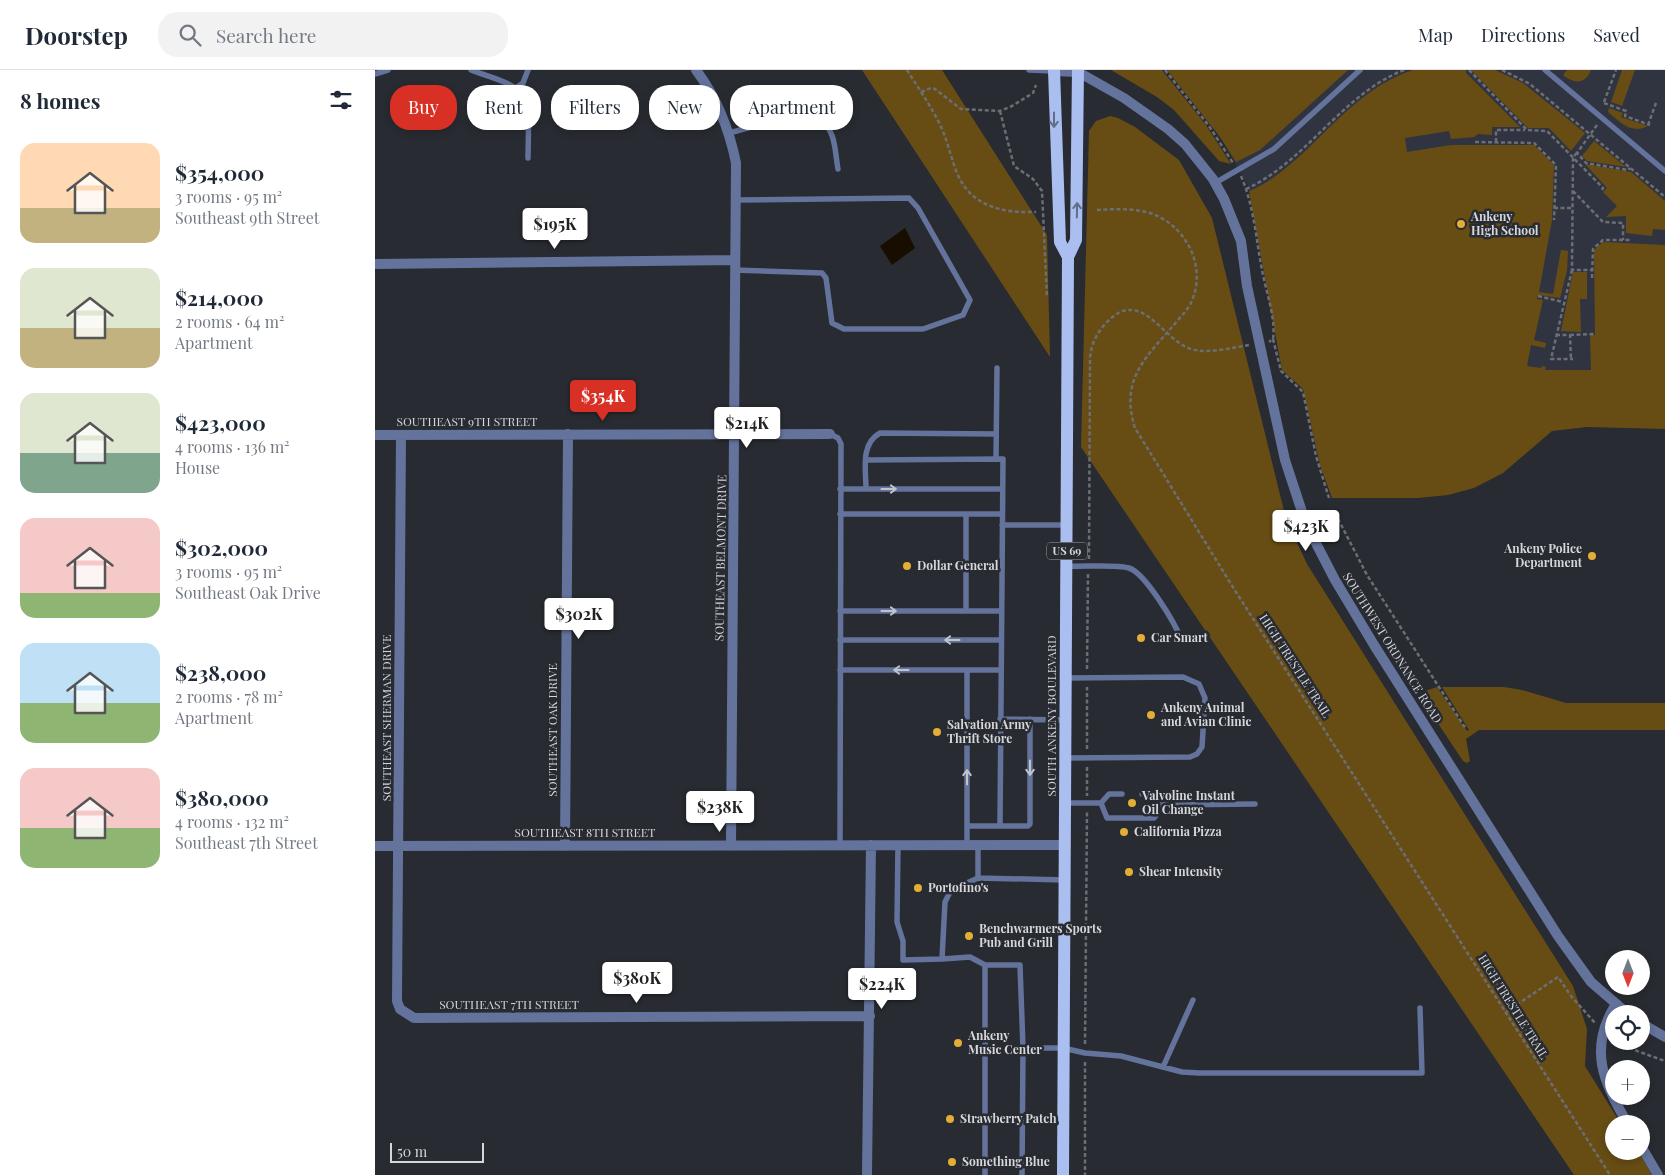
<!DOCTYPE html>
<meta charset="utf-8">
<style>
:root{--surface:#fff;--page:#f2f2f3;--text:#1f2937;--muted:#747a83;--line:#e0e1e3;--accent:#d93025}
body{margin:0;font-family:"Playfair Display",serif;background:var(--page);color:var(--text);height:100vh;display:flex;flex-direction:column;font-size:19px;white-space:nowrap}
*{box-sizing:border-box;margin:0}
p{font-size:16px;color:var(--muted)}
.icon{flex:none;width:28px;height:28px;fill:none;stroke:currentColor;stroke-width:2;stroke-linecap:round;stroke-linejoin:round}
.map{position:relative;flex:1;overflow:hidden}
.panel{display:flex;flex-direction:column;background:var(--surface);width:375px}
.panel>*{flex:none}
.top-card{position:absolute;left:15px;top:15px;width:475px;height:45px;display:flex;gap:10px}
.needle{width:32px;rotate:180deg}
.fabs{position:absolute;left:1230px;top:880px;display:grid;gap:10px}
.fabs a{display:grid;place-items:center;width:45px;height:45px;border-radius:50%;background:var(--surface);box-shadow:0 2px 8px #0003;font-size:25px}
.scale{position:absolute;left:15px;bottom:12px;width:94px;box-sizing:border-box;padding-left:5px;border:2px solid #d6d7db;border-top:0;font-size:14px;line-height:18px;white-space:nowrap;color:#d6d7db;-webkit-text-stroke:4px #282b31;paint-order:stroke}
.price{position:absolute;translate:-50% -42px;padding:0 11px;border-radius:5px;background:#fff;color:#222;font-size:16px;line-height:32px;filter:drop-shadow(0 1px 2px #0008)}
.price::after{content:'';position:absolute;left:50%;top:30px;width:15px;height:11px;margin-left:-8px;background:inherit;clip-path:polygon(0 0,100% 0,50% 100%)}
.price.active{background:var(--accent);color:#fff}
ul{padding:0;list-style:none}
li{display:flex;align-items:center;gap:15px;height:125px;padding:0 20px}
li span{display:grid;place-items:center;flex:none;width:140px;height:100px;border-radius:15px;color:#555}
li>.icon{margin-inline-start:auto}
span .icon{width:60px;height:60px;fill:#fffc;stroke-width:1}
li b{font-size:21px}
h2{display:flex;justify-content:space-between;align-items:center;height:60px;padding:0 20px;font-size:21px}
.tag{padding:0 18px;border-radius:20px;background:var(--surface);box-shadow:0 2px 8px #0003;font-size:18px;line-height:45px}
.tag.active{background:var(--accent);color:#fff}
header{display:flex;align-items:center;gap:30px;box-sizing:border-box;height:70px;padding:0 25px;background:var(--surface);border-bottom:1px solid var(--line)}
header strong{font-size:24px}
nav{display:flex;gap:28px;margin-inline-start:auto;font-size:18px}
.search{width:350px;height:45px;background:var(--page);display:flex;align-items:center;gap:12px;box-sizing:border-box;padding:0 18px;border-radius:20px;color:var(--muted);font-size:19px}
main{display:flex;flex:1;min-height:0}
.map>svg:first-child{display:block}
.built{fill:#303440}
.green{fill:#674d14}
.water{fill:#170e00}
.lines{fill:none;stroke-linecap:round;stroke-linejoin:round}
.path{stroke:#6c6e74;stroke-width:2.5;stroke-dasharray:4 2.5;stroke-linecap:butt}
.service{stroke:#64739c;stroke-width:5.5}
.minor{stroke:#64739c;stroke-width:10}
.tertiary{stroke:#64739c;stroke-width:10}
.primary{stroke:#aabef0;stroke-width:12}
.oneway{stroke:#626d87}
.oneway2{stroke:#bfc3ce}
.poi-dot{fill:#e4ad35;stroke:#282b31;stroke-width:2}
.labels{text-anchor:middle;stroke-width:5;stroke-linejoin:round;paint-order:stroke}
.shield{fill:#282b31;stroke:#a2a3a8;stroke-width:1}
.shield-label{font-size:11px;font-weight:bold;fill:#d6d7db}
.poi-label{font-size:12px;font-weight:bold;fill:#d6d7db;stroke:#282b31;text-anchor:start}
.street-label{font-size:12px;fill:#d6d7db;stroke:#282b31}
</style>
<header>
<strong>Doorstep</strong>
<div class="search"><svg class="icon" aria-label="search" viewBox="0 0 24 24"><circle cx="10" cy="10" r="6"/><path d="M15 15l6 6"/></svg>Search here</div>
<nav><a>Map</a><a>Directions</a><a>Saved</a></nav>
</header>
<main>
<section class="panel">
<h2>8 homes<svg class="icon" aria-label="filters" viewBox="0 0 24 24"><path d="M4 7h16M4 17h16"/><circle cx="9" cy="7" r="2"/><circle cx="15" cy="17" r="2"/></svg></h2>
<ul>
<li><span style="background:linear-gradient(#ffd9b3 65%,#c2b280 0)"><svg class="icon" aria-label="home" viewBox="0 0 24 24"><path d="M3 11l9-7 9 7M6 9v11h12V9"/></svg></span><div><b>$354,000</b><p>3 rooms · 95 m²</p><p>Southeast 9th Street</p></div></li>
<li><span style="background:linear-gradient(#dfe7d0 60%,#c2b280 0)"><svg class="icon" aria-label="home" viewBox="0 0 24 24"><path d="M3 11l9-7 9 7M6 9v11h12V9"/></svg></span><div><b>$214,000</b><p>2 rooms · 64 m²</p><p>Apartment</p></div></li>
<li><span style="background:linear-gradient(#dfe7d0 60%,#7fa58c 0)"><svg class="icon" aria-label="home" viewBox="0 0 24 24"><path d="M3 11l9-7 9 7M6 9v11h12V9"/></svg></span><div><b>$423,000</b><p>4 rooms · 136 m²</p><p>House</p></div></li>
<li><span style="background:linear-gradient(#f6c9c9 75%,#8fb573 0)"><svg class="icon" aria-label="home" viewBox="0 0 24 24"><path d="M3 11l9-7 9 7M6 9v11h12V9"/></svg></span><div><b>$302,000</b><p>3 rooms · 95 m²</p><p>Southeast Oak Drive</p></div></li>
<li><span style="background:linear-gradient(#bfe0f5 60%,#8fb573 0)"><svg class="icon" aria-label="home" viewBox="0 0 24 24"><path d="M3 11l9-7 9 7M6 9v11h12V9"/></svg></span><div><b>$238,000</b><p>2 rooms · 78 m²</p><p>Apartment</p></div></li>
<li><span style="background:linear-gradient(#f6c9c9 60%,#8fb573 0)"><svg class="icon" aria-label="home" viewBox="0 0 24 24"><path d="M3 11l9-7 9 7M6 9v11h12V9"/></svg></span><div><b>$380,000</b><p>4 rooms · 132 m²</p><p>Southeast 7th Street</p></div></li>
</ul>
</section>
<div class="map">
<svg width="1290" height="1105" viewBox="0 0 1290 1105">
<rect width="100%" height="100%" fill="#282b31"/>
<!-- built -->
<path class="built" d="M792,0h498v316l-374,-6 -9,-10 -34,-185 -28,-48z"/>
<!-- green -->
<path class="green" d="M487,0h80l105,165 3,122z
M736,0h51l44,55 25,39 -12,-3 -45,-51 -17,-13z
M792,0h181l-88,80 -24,12 -16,-25z
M1038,0h53v3l54,54h-28v8l-14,-1 -4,3 -23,2 -2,-8 -44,7 2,14 44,-7h83l20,20 -2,55 -13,72 14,2 8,-44 7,1 -1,20 -7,27 -22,-3 -1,4 6,1 -9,40 12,3 -1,5 -14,-3 -4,21 14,2 1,-2 4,1 -1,3h46l-1,-35h5l-1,-85 9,-8 62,3v184l-78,-2 -35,4 -49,42 -29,15 -26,7 -30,3h-86l-12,-33 -17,-76 -21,-19 -33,-179c19,-7 36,-22 51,-35 34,-32 68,-72 113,-86z
M1096,0h24l28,13 62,50 -14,18 -22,-23h-21z
M1192,0h24c-6,15 -17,14 -28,5z
M1247,0h13l-13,36 -11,-4z
M1234,38l14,5 -2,4 27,9c-16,9 -28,-4 -40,-14z
M735,46l8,2 17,9 44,33 33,58 74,301 21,45 266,422 14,43 -2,37 36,58h-7v27h24l14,24h-78l-493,-728 8,-316 7,-10z
M1219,71l32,26 -39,-6 -5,-5z
M1210,94l46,8 34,29v29l-12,-1 -1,7 -26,-3v-17l-20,1 11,-11 -14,-14 4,-4z
M1198,202h14v27h-7l1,33 -20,-1z
M1062,617l30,44 2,-1 -27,-43h62l18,3 44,13h99v27h-186l-13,9 4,22 -3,2 -4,-2 -40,-60 2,-10z"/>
<!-- water -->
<path class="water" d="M530,158l10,20 -23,17 -12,-19z"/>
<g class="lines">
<!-- path -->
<path class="path" d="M532,0c12,19 26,39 35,59 6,14 9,29 15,44 14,34 46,40 79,39
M790,0l44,56 24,37
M1094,0l58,60 20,1 56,57 -1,2
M1127,0l28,14 135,113
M546,22l10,-4 4,1 26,20 39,2 12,-5 21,-13 3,-8
M1229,32l12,-32
M1229,33l22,8 -1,5 25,9
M625,41l14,55 19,13 9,12 5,106
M1222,55l-20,28 9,10 42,7 2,-2
M1273,55l8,-22
M1100,72l59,1 22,22 -2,55
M1121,72v-12h29
M1202,83l-4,4 -1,113h20
M866,106c13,30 15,63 21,94 4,22 14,48 11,69l-4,3
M871,119c61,-28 96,-95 158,-119
M1198,121l30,31 20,1v17
M1179,138h18
M722,140c17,-1 36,-2 53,3 34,11 56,50 43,85 -3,9 -9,15 -15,22 -30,36 -59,57 -43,108l99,161 376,586
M1197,200l-21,89h22
M1217,208l1,-29 10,-9h29
M1163,226l25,6
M1181,265h14l1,24
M1195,265l25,-1
M898,269l8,32 22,21 13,64 13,42
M960,443l32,62 99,154
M714,489l1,-201c1,-14 7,-25 16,-35 35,-38 57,18 85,26 17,5 40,-1 58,-4
M712,599l1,-95
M712,679v-62
M712,697v29
M1131,942l52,-35 13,19 24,27
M1243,971l19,10 28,10
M710,974l2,-232
M710,992v113"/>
<!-- service -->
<path class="service" d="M96,0c17,7 45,12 55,29 4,7 2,49 2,59
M654,0l25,1
M1170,0l120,101
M0,4l13,-4
M139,19l9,-6 5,-13
M354,63l26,-7 65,-5c16,7 15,33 18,48
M840,113l59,-34 86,-79
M359,200l88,3 4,5 6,45 12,6h79l40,-14 7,-15 -52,-92 -9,-10 -173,2
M455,364l8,4 3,6 -1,401
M621,389l1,-91
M491,390l137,-1 -3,367
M465,419h162
M491,419c0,-19 -6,-45 14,-56l116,1
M465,444h162
M591,444v97
M627,455h65
M692,496c15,1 49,-2 62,2 16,5 46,55 52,71
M465,541h161
M465,570h161
M465,600h161
M625,649l66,1
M691,688l124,-1 7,-3 5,-7 3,-49 -6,-14 -16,-7 -117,1
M767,724l9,1 13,10
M691,733h35l6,15h47l10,-13 91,-1
M726,733l8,-9h13
M592,756h61l2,-2v-105
M523,775l-1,77 6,19v19l39,-1
M592,775v-175
M603,775v33l-27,12 -6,12 -3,57 28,-2 15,8
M603,808l87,2
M648,978h40l22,5 36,3 61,16 17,1h223l-2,-65
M788,997l30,-67
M610,1105v-210h35l3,83 -1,127"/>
<!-- minor -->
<path class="minor" d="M321,0c21,28 33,58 40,93l-5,683
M0,194l360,-4
M0,365l455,-1
M26,365l-4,566 3,8 14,9 456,-2
M0,776l690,-1
M190,776l3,-412
M1241,934c-28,44 -13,79 12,120
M1266,1076l17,29
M492,1105l4,-330"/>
<!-- tertiary -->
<path class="tertiary" d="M679,1l24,1 46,26 44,31 17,15 28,35 11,20 17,42 6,45 38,174 21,64 29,56 39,65 184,291 33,46 37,32
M1266,953l24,14"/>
<!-- primary -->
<path class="primary" d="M679,0l6,172 8,15
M688,1105l5,-918 8,-17 2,-170"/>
</g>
<!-- one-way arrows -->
<defs><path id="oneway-shaft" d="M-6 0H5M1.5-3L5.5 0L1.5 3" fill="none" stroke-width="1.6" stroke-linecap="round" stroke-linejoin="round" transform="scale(1.25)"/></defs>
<g class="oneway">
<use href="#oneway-shaft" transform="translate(679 50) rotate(90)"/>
<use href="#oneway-shaft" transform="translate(702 140) rotate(-89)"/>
</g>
<g class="oneway2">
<use href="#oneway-shaft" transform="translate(514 419)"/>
<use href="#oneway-shaft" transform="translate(514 541)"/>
<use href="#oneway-shaft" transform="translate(577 570) rotate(180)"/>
<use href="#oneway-shaft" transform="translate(526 600) rotate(180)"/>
<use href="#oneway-shaft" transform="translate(655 698) rotate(90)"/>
<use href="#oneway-shaft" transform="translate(592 707) rotate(-90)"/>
</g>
<!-- markers -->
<g class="poi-dot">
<circle cx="1086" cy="154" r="5"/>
<circle cx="1217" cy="486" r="5"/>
<circle cx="532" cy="496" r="5"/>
<circle cx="766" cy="568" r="5"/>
<circle cx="776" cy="645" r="5"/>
<circle cx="562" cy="662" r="5"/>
<circle cx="757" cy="733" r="5"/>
<circle cx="749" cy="762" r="5"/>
<circle cx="754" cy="802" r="5"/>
<circle cx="543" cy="818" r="5"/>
<circle cx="594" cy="866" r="5"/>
<circle cx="583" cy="973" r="5"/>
<circle cx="575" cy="1049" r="5"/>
<circle cx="577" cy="1092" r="5"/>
</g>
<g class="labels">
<!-- shield labels -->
<rect class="shield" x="672" y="472.5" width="40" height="17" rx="4"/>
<g class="shield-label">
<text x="692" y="485">US 69</text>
</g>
<!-- poi labels -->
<g class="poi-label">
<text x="1096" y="151">Ankeny<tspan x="1096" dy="14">High School</tspan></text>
<text x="1207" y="483" text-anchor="end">Ankeny Police<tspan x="1207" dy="14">Department</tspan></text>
<text x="542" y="500">Dollar General</text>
<text x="776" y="572">Car Smart</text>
<text x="786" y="642">Ankeny Animal<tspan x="786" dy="14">and Avian Clinic</tspan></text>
<text x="572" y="659">Salvation Army<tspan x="572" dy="14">Thrift Store</tspan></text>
<text x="767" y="730">Valvoline Instant<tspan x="767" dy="14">Oil Change</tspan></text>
<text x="759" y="766">California Pizza</text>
<text x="764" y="806">Shear Intensity</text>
<text x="553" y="822">Portofino's</text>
<text x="604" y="863">Benchwarmers Sports<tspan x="604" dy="14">Pub and Grill</tspan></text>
<text x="593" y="970">Ankeny<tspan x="593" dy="14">Music Center</tspan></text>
<text x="585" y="1053">Strawberry Patch</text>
<text x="587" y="1096">Something Blue</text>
</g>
<!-- street labels -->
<g class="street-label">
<text x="92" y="356">SOUTHEAST 9TH STREET</text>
<text transform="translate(346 488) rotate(-89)" y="4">SOUTHEAST BELMONT DRIVE</text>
<text transform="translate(1017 578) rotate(58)" y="4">SOUTHWEST ORDNANCE ROAD</text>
<text transform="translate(920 596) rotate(57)" y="4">HIGH TRESTLE TRAIL</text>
<text transform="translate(677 646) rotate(-90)" y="4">SOUTH ANKENY BOULEVARD</text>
<text transform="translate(12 648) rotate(-90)" y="4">SOUTHEAST SHERMAN DRIVE</text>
<text transform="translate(178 660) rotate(-90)" y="4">SOUTHEAST OAK DRIVE</text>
<text x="210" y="767">SOUTHEAST 8TH STREET</text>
<text x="134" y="939">SOUTHEAST 7TH STREET</text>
<text transform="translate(1138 937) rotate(58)" y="4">HIGH TRESTLE TRAIL</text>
</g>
</g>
</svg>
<div class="fabs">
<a><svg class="needle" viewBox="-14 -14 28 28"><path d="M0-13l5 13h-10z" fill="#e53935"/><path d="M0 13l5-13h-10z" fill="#747a83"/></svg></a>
<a><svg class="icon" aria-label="locate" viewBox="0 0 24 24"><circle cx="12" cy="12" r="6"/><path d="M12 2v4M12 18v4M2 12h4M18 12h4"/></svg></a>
<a>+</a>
<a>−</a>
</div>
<div class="scale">50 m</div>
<b class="price" style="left:180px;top:180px">$195K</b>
<b class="price active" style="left:228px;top:352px">$354K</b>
<b class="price" style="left:372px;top:379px">$214K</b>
<b class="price" style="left:931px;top:482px">$423K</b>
<b class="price" style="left:204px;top:570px">$302K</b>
<b class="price" style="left:345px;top:763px">$238K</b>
<b class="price" style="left:262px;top:934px">$380K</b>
<b class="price" style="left:507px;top:940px">$224K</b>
<div class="top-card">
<a class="tag active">Buy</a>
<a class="tag">Rent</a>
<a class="tag">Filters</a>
<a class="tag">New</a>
<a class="tag">Apartment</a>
</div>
</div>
</main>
